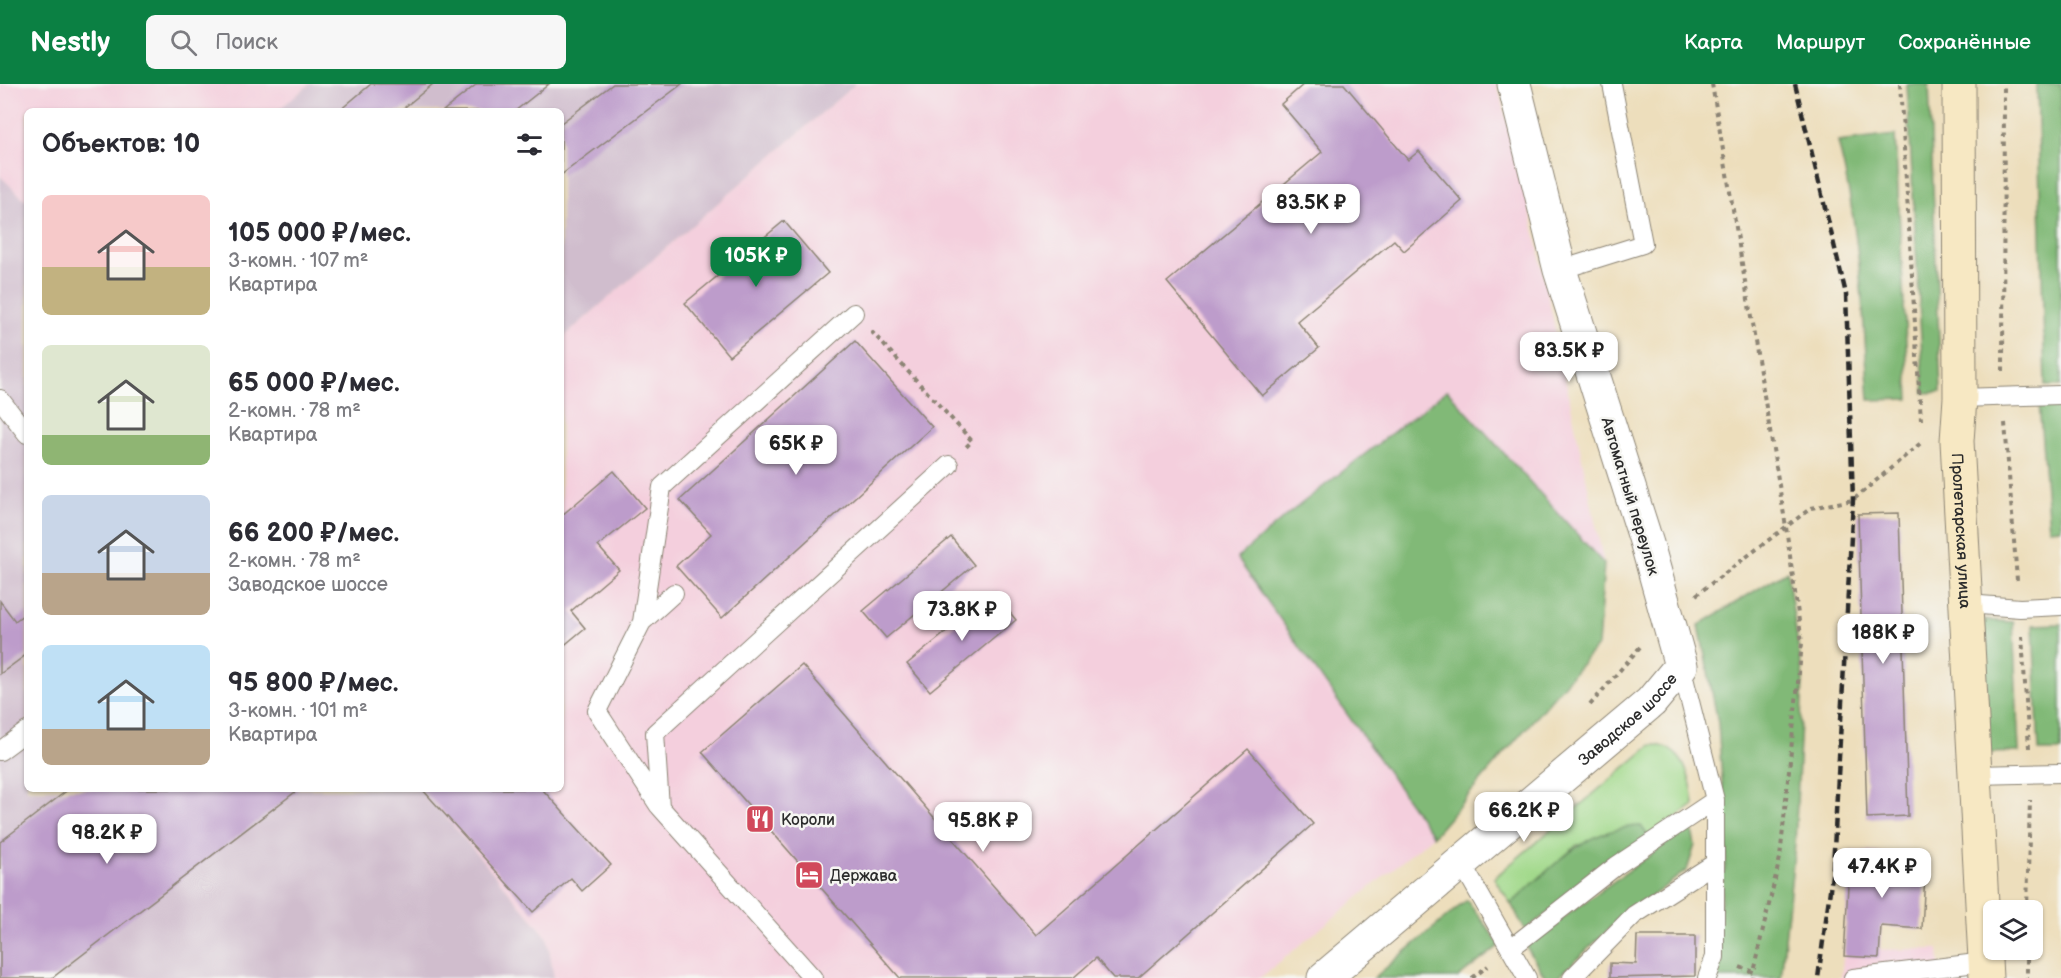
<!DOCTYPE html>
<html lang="ru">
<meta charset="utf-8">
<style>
:root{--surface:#fff;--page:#f7f7f7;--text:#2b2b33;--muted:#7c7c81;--accent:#0b8043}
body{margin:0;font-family:"Balsamiq Sans",sans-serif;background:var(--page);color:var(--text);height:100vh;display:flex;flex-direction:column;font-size:22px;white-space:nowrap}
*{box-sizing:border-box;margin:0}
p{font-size:20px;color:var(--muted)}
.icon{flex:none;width:33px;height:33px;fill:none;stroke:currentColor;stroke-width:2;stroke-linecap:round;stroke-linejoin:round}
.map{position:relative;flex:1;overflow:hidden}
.sheet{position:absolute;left:24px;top:24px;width:540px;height:684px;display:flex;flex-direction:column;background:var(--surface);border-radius:9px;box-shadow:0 2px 4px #0004}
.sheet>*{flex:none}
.buttons{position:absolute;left:1983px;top:816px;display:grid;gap:12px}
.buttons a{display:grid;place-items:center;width:60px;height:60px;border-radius:9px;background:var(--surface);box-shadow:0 2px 4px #0004;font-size:30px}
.price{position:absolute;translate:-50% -51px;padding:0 14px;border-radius:12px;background:#fff;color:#222;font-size:20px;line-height:39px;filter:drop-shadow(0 2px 3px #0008)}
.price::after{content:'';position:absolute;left:50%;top:36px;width:18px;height:14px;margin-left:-9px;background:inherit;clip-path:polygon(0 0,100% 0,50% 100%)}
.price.active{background:var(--accent);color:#fff}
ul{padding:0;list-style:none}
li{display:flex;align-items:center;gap:18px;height:150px;padding:0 18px}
li span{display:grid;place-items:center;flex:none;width:168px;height:120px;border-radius:9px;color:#555}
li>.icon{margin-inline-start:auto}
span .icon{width:72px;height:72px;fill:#fffc;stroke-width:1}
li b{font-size:26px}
h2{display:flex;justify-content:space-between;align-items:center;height:72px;padding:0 18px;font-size:26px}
header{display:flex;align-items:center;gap:36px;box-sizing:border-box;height:84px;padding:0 30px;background:var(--accent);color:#fff}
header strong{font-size:28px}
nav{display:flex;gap:33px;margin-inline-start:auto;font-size:21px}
.search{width:420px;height:54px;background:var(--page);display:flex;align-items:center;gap:15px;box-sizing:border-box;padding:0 21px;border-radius:9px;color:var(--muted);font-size:22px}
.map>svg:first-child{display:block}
.built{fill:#f4cfdd}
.industrial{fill:#d0bdcd}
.green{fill:#a2d98b;stroke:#66825b;stroke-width:1.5}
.forest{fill:#81b977;stroke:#567251;stroke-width:1.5}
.building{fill:#bd9ccb}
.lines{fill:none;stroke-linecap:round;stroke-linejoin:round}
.service-casing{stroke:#8c8474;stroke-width:20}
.minor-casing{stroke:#8c8474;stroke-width:35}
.secondary-casing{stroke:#8c8474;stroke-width:35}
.path{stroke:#8c8474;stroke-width:4;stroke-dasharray:4.5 4.5;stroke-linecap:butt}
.service{stroke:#fff;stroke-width:18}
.minor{stroke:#fff;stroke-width:33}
.secondary{stroke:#f7e8c3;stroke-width:33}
.rail{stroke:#2b2b2b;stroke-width:4.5;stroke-dasharray:9 4.5;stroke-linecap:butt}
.labels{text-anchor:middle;stroke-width:5;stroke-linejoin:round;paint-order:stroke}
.street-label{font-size:16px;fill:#2b2b2b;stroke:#f6f6f2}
.poi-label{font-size:16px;fill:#2b2b2b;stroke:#f6f6f2;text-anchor:start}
</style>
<header>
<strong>Nestly</strong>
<div class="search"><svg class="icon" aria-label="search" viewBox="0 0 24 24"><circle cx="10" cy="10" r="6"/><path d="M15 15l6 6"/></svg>Поиск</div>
<nav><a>Карта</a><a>Маршрут</a><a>Сохранённые</a></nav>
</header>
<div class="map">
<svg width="2061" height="894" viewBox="0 0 2061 894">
<rect width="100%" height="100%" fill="#f6f6f2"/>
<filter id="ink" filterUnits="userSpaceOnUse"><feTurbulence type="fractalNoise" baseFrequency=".0167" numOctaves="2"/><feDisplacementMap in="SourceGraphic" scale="12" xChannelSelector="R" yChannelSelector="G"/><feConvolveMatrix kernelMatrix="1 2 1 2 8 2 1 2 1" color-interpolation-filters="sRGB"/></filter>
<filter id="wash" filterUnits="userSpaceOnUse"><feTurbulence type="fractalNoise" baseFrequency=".008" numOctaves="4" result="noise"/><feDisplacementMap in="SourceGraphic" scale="24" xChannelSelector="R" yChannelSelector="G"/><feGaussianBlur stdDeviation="1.35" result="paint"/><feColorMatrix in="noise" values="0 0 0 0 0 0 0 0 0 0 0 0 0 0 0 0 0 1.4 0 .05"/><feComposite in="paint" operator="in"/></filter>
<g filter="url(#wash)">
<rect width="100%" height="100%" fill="#eddebc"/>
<!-- built -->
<path class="built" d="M0,0h310l-33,27h-250v91l-27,-26z
M855,0h642l30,111 77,369 -6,81 -165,191 -173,142h-706l-7,-41 -125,-148h139v-450z
M1939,865l2,29h-100l3,-28z"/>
<!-- industrial -->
<path class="industrial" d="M310,0h545l-294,255v-228h-284z
M0,92l27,26v587h395l125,148 7,41h-554z"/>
<!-- green -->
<path class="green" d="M1651,661c32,-1 41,34 43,60l-45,32 -72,8 -66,59 -17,-26z"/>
<!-- forest -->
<path class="forest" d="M1907,0h22l12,308 -17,1z
M2037,0h24v302h-16z
M1895,51l14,264 -40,1c-6,-87 -9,-173 -31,-258z
M1447,306l157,174 -6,81 -165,191 -196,-278 51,-44z
M2039,319h22v125l-12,1z
M1787,487l16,108 -8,165 -14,134h-70l16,-127 -9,-128 -19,-98z
M1983,536l30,2 6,130 -30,1z
M2061,540v127h-22l-6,-126z
M1641,742l8,11 -124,93 -14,-26c39,-35 73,-76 130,-78z
M1691,742l4,19 -8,25 -74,55 -56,53h-11l-21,-33z
M1467,816l33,45 -42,33h-84z"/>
<g id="blocks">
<!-- building -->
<path class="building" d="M371,0h62l-33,27h-61z
M477,0h72l-34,27h-72z
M613,0h69l-121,91v-52z
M1304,0h40l64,76 11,-9 43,50 -58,50 -10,-11 -97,81 22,27 -57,48 -95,-114 155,-130 -41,-48z
M784,137l44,52 -99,83 -44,-53z
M855,257l77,86 -210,191 -46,-52 35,-32 -31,-34z
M614,387l31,37 -47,38 21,24 -48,41 14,17 -24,20v-132z
M1899,429l9,303 -41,2 -9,-304z
M951,453l23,28 -88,73 -23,-27z
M994,509l22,27 -86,71 -23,-27z
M0,517l15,20 12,-9v42l-27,20z
M802,581l234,270 212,-186 65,75 -175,154h-25l-17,-20 -23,20h-173l-198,-226z
M69,705h230l-247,189h-52v-136z
M422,705h120l69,76 -29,26 -11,-13 -38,34z
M1850,767l76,5 -4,73 -41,-3 -2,32 -35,-2z
M1637,852h58v40l-85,2v-15l26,1z"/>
</g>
</g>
<g filter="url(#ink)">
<use href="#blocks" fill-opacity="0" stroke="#8c8474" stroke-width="1.5"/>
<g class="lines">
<!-- service casing -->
<g class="service-casing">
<path id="service" d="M1560,186l83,-26 -31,-160
M1960,314l101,-3
M0,315l27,35
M1967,520l53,4 41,-2
M642,538l20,-135 192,-174
M1681,582l34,134v157l-8,21
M0,667l27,-20
M1976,691l85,-2
M659,722l-62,-95 45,-89 32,-29
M1461,778l66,116
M1511,864l105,-82 99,-66
M813,894l-153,-171 -5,-74 294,-268
M1572,894l62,-63 81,-52
M1853,894l132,-16"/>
</g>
<!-- minor casing -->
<g class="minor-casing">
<g id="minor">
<path id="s1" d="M1324,894l327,-276 30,-36 -34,-122 -87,-274 -46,-186"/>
</g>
</g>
<!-- secondary casing -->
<g class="secondary-casing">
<g id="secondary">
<path id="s2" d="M1959,0l1,314 -3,43 29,537"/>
</g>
</g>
<!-- path -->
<path class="path" d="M1712,0l74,443 16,116 -22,215 -27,114
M1900,0l21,336
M871,247l101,110 -6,6
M2003,287l1,-287
M2005,339l12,157
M1696,511l115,-87 42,-8 69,-58
M2022,552l7,112
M1590,621l50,-58
M2027,826l3,-110
M2027,866v28
M1740,883l13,5 -1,6
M1472,894l16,-12"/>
<!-- service -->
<use href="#service" class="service"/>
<!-- minor -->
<use href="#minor" class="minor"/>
<!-- secondary -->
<use href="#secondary" class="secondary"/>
<!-- rail -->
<path class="rail" d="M1795,0l51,210 7,206 -20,368 -15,110"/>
</g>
</g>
<!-- icons -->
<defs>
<g id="restaurant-square" transform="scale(1.5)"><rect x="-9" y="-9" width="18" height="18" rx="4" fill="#d1495b" stroke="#f6f6f2"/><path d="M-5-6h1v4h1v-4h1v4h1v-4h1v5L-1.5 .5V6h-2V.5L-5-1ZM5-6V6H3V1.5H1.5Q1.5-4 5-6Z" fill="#fff"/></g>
<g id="hotel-square" transform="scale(1.5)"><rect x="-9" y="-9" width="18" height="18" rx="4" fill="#d1495b" stroke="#f6f6f2"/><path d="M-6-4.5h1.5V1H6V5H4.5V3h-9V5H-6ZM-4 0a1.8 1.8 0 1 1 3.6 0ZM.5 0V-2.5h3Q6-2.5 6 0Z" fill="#fff"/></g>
</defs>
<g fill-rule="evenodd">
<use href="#restaurant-square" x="760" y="735"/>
<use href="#hotel-square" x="809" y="791"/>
</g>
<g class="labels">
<!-- street labels -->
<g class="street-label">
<text transform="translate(1631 412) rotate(73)" y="6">Автоматный переулок</text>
<text dy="6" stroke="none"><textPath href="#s2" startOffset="447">Пролетарская улица</textPath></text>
<text dy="6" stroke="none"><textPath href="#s1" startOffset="399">Заводское шоссе</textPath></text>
</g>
<!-- poi labels -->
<g class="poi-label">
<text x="781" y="741">Короли</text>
<text x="830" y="797">Держава</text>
</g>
</g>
</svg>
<div class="buttons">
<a><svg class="icon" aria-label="layers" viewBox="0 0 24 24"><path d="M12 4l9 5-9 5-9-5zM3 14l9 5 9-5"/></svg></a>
</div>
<b class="price" style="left:1311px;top:151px">83.5K ₽</b>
<b class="price active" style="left:756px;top:204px">105K ₽</b>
<b class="price" style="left:1569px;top:299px">83.5K ₽</b>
<b class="price" style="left:796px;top:392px">65K ₽</b>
<b class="price" style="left:962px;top:558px">73.8K ₽</b>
<b class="price" style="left:1883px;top:581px">188K ₽</b>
<b class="price" style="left:1524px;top:759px">66.2K ₽</b>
<b class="price" style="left:983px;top:769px">95.8K ₽</b>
<b class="price" style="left:107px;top:781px">98.2K ₽</b>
<b class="price" style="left:1882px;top:815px">47.4K ₽</b>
<section class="sheet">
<h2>Объектов: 10<svg class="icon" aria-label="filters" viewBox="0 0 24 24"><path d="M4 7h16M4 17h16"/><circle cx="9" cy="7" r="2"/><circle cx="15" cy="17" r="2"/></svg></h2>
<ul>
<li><span style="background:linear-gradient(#f6c9c9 60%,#c2b280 0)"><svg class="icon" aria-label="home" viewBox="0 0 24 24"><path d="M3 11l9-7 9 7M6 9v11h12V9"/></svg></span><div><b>105 000 ₽/мес.</b><p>3-комн. · 107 m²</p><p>Квартира</p></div></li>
<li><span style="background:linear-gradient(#dfe7d0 75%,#8fb573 0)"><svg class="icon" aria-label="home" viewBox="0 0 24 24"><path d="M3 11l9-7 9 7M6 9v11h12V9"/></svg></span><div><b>65 000 ₽/мес.</b><p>2-комн. · 78 m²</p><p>Квартира</p></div></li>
<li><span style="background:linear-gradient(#c9d6e8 65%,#b9a48a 0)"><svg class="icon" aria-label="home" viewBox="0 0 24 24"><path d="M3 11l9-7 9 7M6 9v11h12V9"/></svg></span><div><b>66 200 ₽/мес.</b><p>2-комн. · 78 m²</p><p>Заводское шоссе</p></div></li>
<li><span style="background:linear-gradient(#bfe0f5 70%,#b9a48a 0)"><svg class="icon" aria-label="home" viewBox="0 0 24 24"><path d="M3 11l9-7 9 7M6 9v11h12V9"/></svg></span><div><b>95 800 ₽/мес.</b><p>3-комн. · 101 m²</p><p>Квартира</p></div></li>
</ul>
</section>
</div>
